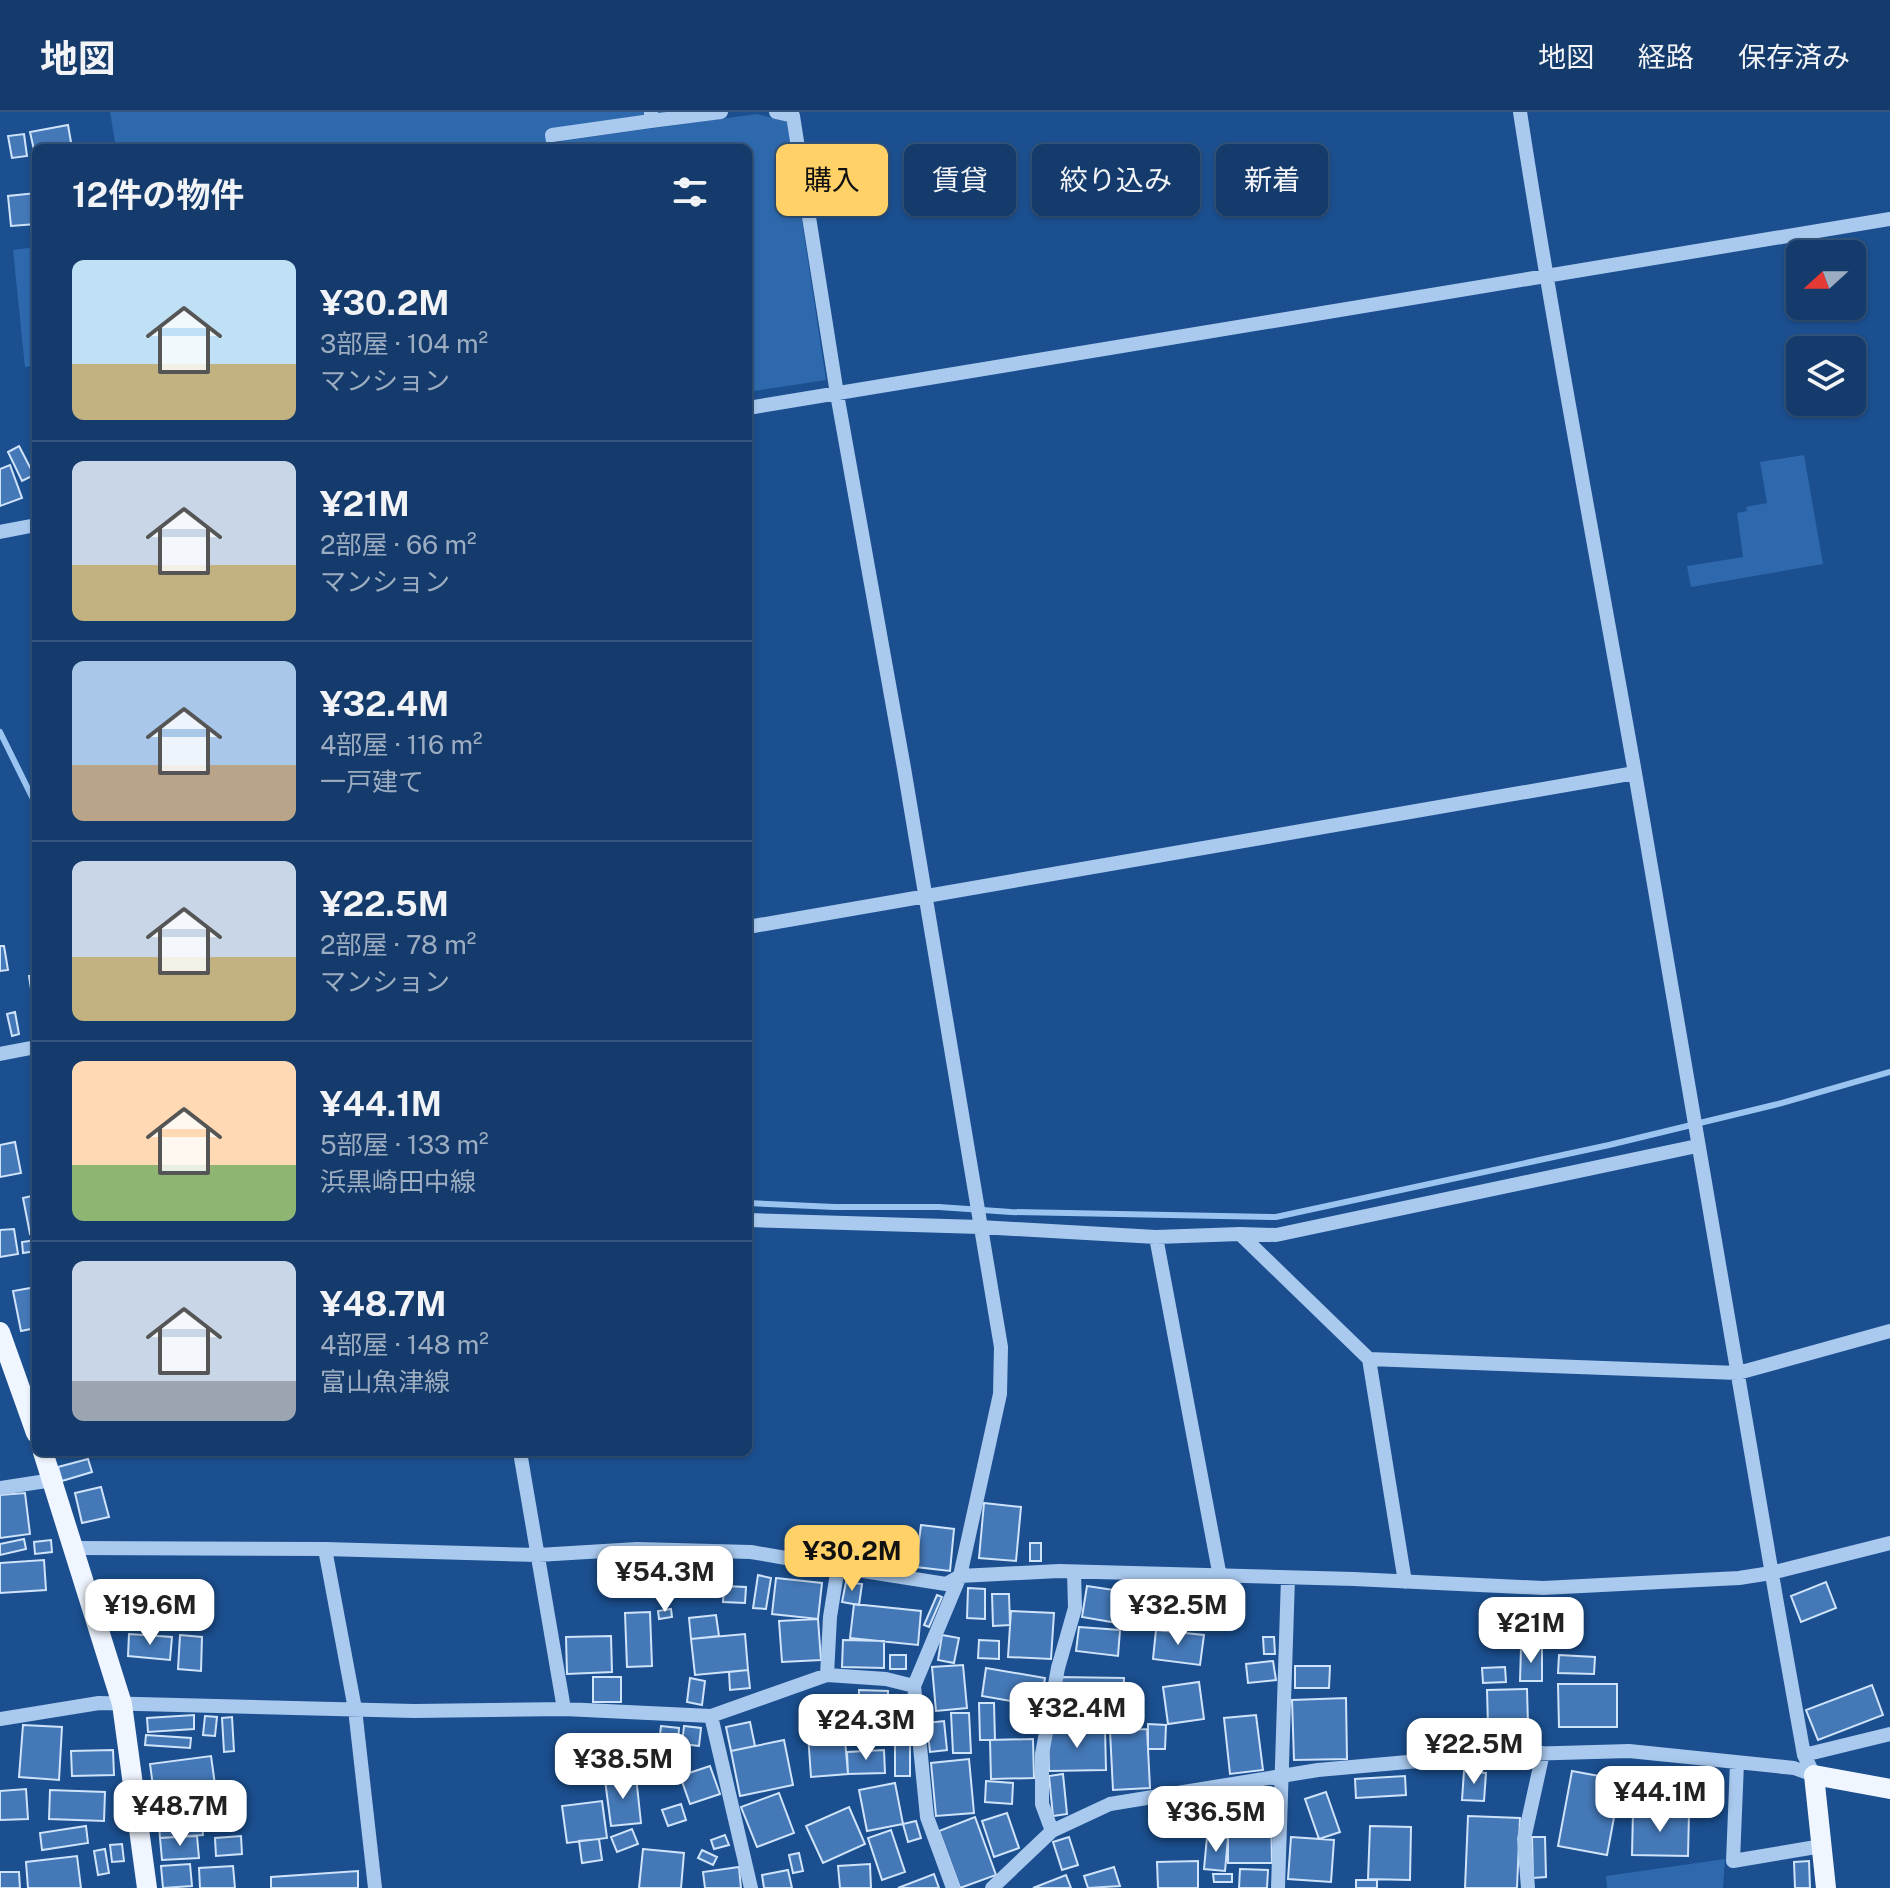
<!DOCTYPE html>
<html lang="ja">
<meta charset="utf-8">
<style>
:root{--surface:#143b6b;--page:#214673;--text:#f1f3f6;--muted:#9dadc1;--line:#33557e;--accent:#ffd166}
body{margin:0;font-family:"Public Sans","Noto Sans JP",sans-serif;background:var(--page);color:var(--text);height:100vh;display:flex;flex-direction:column;font-size:30px;white-space:nowrap}
*{box-sizing:border-box;margin:0}
p{font-size:26px;color:var(--muted)}
.icon{flex:none;width:44px;height:44px;fill:none;stroke:currentColor;stroke-width:2;stroke-linecap:round;stroke-linejoin:round}
.map{position:relative;flex:1;overflow:hidden}
.drawer{position:absolute;left:32px;top:32px;width:720px;height:1312px;display:flex;flex-direction:column;background:var(--surface);border-radius:12px;box-shadow:0 2px 6px #0004,0 0 0 2px var(--line)}
.drawer>*{flex:none}
.guide{position:absolute;left:776px;top:32px;width:760px;height:72px;display:flex;gap:16px}
.needle{width:52px;rotate:249deg}
.fabs{position:absolute;left:1786px;top:128px;display:grid;gap:16px}
.fabs a{display:grid;place-items:center;width:80px;height:80px;border-radius:12px;background:var(--surface);box-shadow:0 2px 6px #0004,0 0 0 2px var(--line);font-size:40px}
.price{position:absolute;translate:-50% -68px;padding:0 18px;border-radius:16px;background:#fff;color:#222;font-size:26px;line-height:52px;filter:drop-shadow(0 2px 4px #0008)}
.price::after{content:'';position:absolute;left:50%;top:48px;width:24px;height:18px;margin-left:-12px;background:inherit;clip-path:polygon(0 0,100% 0,50% 100%)}
.price.selected{background:var(--accent);color:#111}
ul{padding:0;list-style:none}
li{display:flex;align-items:center;gap:24px;height:200px;padding:0 40px}
li+li{border-top:2px solid var(--line)}
li span{display:grid;place-items:center;flex:none;width:224px;height:160px;border-radius:12px;color:#555}
li>.icon{margin-inline-start:auto}
span .icon{width:96px;height:96px;fill:#fffc;stroke-width:1}
li b{font-size:34px}
h2{display:flex;justify-content:space-between;align-items:center;height:96px;padding:0 40px;font-size:34px}
.chip{padding:0 28px;border-radius:12px;background:var(--surface);box-shadow:0 2px 6px #0004,0 0 0 2px var(--line);font-size:28px;line-height:72px}
.chip.selected{background:var(--accent);color:#111}
header{display:flex;align-items:center;gap:48px;box-sizing:border-box;height:112px;padding:0 40px;background:var(--surface);border-bottom:2px solid var(--line)}
header strong{font-size:38px}
nav{display:flex;gap:44px;margin-inline-start:auto;font-size:28px}
.map>svg:first-child{display:block}
.green{fill:#2e69ad}
.lines{fill:none;stroke-linecap:round;stroke-linejoin:round}
.stream{stroke:#9cc4f0;stroke-width:6}
.building{fill:#4478b7;stroke:#cfe3fa;stroke-width:2}
.minor{stroke:#a9c9ee;stroke-width:14}
.major{stroke:#f0f6ff;stroke-width:20}
</style>
<header>
<strong>地図</strong>
<nav><a>地図</a><a>経路</a><a>保存済み</a></nav>
</header>
<div class="map">
<svg width="1890" height="1776" viewBox="0 0 1890 1776">
<rect width="100%" height="100%" fill="#1b4f8f"/>
<!-- green -->
<path class="green" d="M110,0h561l-124,17 2,19h-433z
M757,2l30,8 39,258 -78,12v-244h-186l-1,-7z
M36,135v118l-11,2 -12,-117z
M1804,343l19,109 -132,23 -4,-21 56,-9 -6,-44 10,-2 -1,-4 21,-4 -7,-41z
M1725,1747l-2,29h-116l-1,-12z"/>
<g class="lines">
<!-- stream -->
<path class="stream" d="M0,620l36,73
M748,1091l87,4h104l72,5 265,5 333,-72 169,-41 112,-32"/>
</g>
<!-- building -->
<path class="building" d="M68,13l4,23h-36v11l-6,-27z
M24,22l3,22 -15,2 -4,-22z
M36,81v31l-25,2 -3,-30z
M19,334l15,29 -12,6 -14,-29z
M10,353l12,33 -22,8v-37z
M0,834h4l4,24 -8,1z
M36,862v48l-7,-46z
M15,900l4,22 -7,2 -5,-22z
M15,1030l6,31 -21,4v-32z
M36,1083v38l-6,1 -7,-36z
M14,1117l4,25 -18,3v-27z
M36,1128v11l-13,2 -1,-11z
M36,1175v41l-15,3 -8,-40z
M88,1347l4,13 -30,9 -4,-14z
M101,1375l8,30 -27,6 -7,-30z
M25,1381l5,41 -30,4v-43z
M984,1391l37,4 -5,54 -37,-3z
M921,1413l33,4 -4,42 -34,-4z
M24,1427l2,10 -26,6v-11z
M51,1428l1,12 -17,2 -1,-12z
M1030,1431h11v18h-11z
M44,1448l2,30 -46,3v-30z
M758,1463l13,3 -5,31 -13,-1z
M776,1466l46,5 -4,36 -46,-5z
M846,1470l16,2 -3,21 -17,-3z
M1826,1470l10,26 -35,14 -10,-26z
M724,1474l22,1 -1,16 -22,-1z
M1087,1474l47,7 -5,32 -47,-8z
M968,1476l17,1v30l-18,-1z
M992,1482h17l1,31 -17,1z
M937,1483l5,2 -13,30 -5,-2z
M854,1492l67,7 -3,34 -68,-7z
M671,1497l1,8 -13,2 -1,-8z
M1011,1499l43,2 -3,46 -43,-2z
M650,1500l2,54 -25,1 -2,-54z
M716,1503l3,21 -28,3 -2,-21z
M818,1507l3,41 -39,2 -3,-41z
M1079,1515l41,3 -2,26 -42,-5z
M1156,1518l48,5 -4,30 -47,-6z
M129,1522l43,3 -2,23 -42,-4z
M745,1522l3,36 -53,5 -4,-36z
M180,1523l22,2 -1,34 -23,-2z
M942,1523l17,3 -5,25 -16,-3z
M611,1524l1,36 -45,2 -1,-37z
M1263,1525h11l1,17h-11z
M843,1528l41,1v27l-42,-1z
M979,1528l20,1v18l-21,-1z
M1521,1536h21v33h-22z
M890,1543h16v14h-16z
M1559,1543l36,2 -1,17 -36,-1z
M1273,1549l3,19 -28,3 -2,-19z
M963,1553l4,43 -31,3 -4,-44z
M1295,1554h35l-1,22h-34z
M1505,1555l1,15 -23,1 -1,-15z
M986,1556l59,10 -5,28 -58,-10z
M748,1558l2,18 -20,2 -1,-18z
M593,1565h28v25h-28z
M1060,1565l64,1 -2,42 -63,-2z
M690,1566l15,3 -3,24 -15,-3z
M1199,1570l5,37 -36,5 -5,-37z
M1558,1572h59v43h-58z
M1872,1573l11,30 -65,25 -12,-30z
M1527,1577l1,36 -40,1 -1,-36z
M859,1578l29,1 -1,32 -29,-1z
M1346,1586l1,61 -53,1 -2,-60z
M979,1591h15l1,37h-15z
M951,1601h18l2,40h-18z
M194,1603v14l-46,3 -1,-14z
M1256,1603l7,55 -33,4 -6,-56z
M205,1604l12,1 -2,19 -12,-1z
M232,1605l2,34 -10,1 -2,-34z
M843,1605l5,57 -37,3 -4,-57z
M944,1609l3,29 -17,2 -3,-29z
M750,1610l5,24 -24,5 -5,-24z
M1148,1612l18,1 -1,24h-17z
M23,1613l39,2 -3,53 -40,-3z
M661,1614l18,2 -1,18 -19,-2z
M684,1614l17,2 -2,18 -17,-2z
M1105,1617l1,41 -57,1 -1,-41z
M1147,1617l3,59 -37,2 -3,-59z
M1522,1618h17v14h-16z
M146,1623l45,3 -1,10 -45,-3z
M895,1626h15v38h-15z
M1033,1627l1,39 -43,1 -1,-39z
M784,1628l9,45 -53,11 -9,-45z
M638,1630l40,4 -3,34 -39,-4z
M113,1638l1,25 -42,1 -1,-25z
M884,1638l1,23 -37,1 -1,-22z
M211,1644l6,43 -61,9 -6,-44z
M969,1647l5,54 -38,3 -5,-53z
M710,1654l10,28 -30,10 -10,-28z
M1464,1659l22,2 -2,28 -22,-1z
M1572,1659l49,9 -14,75 -49,-9z
M1063,1662l4,40 -14,2 -4,-40z
M636,1664l5,47 -30,3 -6,-46z
M1405,1664l1,19 -50,3 -1,-19z
M986,1669l27,2 -1,21 -27,-2z
M1633,1670l21,1 -1,29 -20,-1z
M895,1671l8,41 -36,7 -8,-41z
M26,1677l2,30 -28,1v-29z
M50,1678l55,2 -1,29 -55,-2z
M1326,1680l14,40 -21,7 -14,-40z
M779,1681l15,40 -37,14 -16,-40z
M1217,1686l2,16 -15,2 -2,-15z
M602,1689l5,37 -40,5 -5,-37z
M240,1692l3,18 -12,1 -2,-17z
M681,1692l5,16 -18,6 -6,-16z
M1228,1693h43l1,58h-44z
M849,1695l16,37 -42,19 -17,-37z
M1197,1695l4,23 -30,4 -3,-23z
M201,1696l2,27 -43,3 -2,-27z
M1633,1699l56,2 -1,43 -56,-1z
M1007,1701l12,35 -25,9 -12,-36z
M1468,1704l52,2 -3,70h-52z
M975,1705l21,58 -36,13 -21,-57z
M916,1709l5,17 -13,4 -5,-18z
M86,1714l2,17 -46,7 -2,-17z
M1370,1714l41,1 -1,53 -42,-1z
M632,1717l6,15 -21,8 -6,-15z
M891,1718l14,42 -23,8 -14,-42z
M725,1723l4,10 -15,4 -3,-9z
M197,1724l2,22 -37,2 -2,-22z
M241,1724l1,18 -26,2 -1,-18z
M1069,1725l9,28 -16,5 -9,-28z
M1207,1725l21,1 -3,33 -21,-2z
M1291,1725l43,3 -3,42 -43,-3z
M1532,1725h13l1,40 -13,1z
M599,1727l3,21 -20,3 -3,-22z
M122,1732l2,17 -12,1 -2,-17z
M105,1737l4,24 -11,2 -4,-24z
M643,1737l41,4 -3,35h-42z
M702,1738l15,7 -4,8 -15,-7z
M799,1741l4,18 -10,2 -4,-18z
M77,1744l4,32h-53l-2,-26z
M1198,1749v27h-40l-1,-26z
M1809,1749l1,27h-15l-1,-26z
M190,1752l2,22 -29,2 -2,-22z
M870,1752l1,24h-31l-2,-22z
M233,1754l2,22h-35l-1,-20z
M739,1755l2,21h-36l-2,-16z
M1114,1755l6,19 -32,2 -4,-12z
M1240,1757l28,1 -1,18h-28z
M788,1758l4,18h-28l-2,-13z
M358,1759v17h-87v-11z
M0,1760h19l1,16h-20z
M934,1762l5,14h-41z
M1213,1762h19v8h-18z
M1066,1763l5,13h-38z
M1356,1768h21v8h-21z"/>
<g class="lines">
<!-- minor -->
<path class="minor" d="M651,0v9l70,-9
M776,0l17,4 44,278 67,374 97,579 -1,47 -40,182 -46,110 13,131 26,71
M1520,0c34,221 76,440 115,661 56,327 110,655 169,982l10,20
M554,36l-2,-13 99,-14
M748,296l1142,-189
M0,420l36,-7
M748,815l887,-154
M0,942l36,-7
M748,1108l232,7 176,10
M1369,1247l-129,-125 36,1 421,-89
M520,1340l44,257
M0,1376l53,-8
M74,1436l251,1
M1220,1465l-64,-340 84,-3
M1405,1470l-36,-223 369,14 152,-42
M827,1563l3,-58 8,-50 108,17 14,-8 99,-5 295,8 189,9 196,-10 32,-5 119,-30
M711,1604l40,172
M0,1607l99,-16 315,8 150,-2 147,7 116,-41 59,4 28,7
M1804,1643l86,-21
M1737,1651l-4,98 89,-15
M1052,1719l-10,-27v-50l16,-86 17,-60 -1,-36
M375,1776l-20,-179 -30,-160 213,6 99,-6 114,3 87,15
M992,1776l60,-57 58,-27 208,-34 168,-15 143,-4 165,17 20,7
M1278,1776l10,-310
M1528,1776l-4,-49 19,-86"/>
<!-- major -->
<path class="major" d="M0,1220l36,101
M43,1340l79,252 25,184
M1826,1776l-12,-113 76,14"/>
</g>
</svg>
<div class="fabs">
<a><svg class="needle" viewBox="-14 -14 28 28"><path d="M0-13l5 13h-10z" fill="#e53935"/><path d="M0 13l5-13h-10z" fill="#9dadc1"/></svg></a>
<a><svg class="icon" aria-label="layers" viewBox="0 0 24 24"><path d="M12 4l9 5-9 5-9-5zM3 14l9 5 9-5"/></svg></a>
</div>
<b class="price selected" style="left:852px;top:1481px">¥30.2M</b>
<b class="price" style="left:665px;top:1502px">¥54.3M</b>
<b class="price" style="left:150px;top:1535px">¥19.6M</b>
<b class="price" style="left:1178px;top:1535px">¥32.5M</b>
<b class="price" style="left:1531px;top:1553px">¥21M</b>
<b class="price" style="left:1077px;top:1638px">¥32.4M</b>
<b class="price" style="left:866px;top:1650px">¥24.3M</b>
<b class="price" style="left:1474px;top:1674px">¥22.5M</b>
<b class="price" style="left:623px;top:1689px">¥38.5M</b>
<b class="price" style="left:1660px;top:1722px">¥44.1M</b>
<b class="price" style="left:180px;top:1736px">¥48.7M</b>
<b class="price" style="left:1216px;top:1742px">¥36.5M</b>
<div class="guide">
<a class="chip selected">購入</a>
<a class="chip">賃貸</a>
<a class="chip">絞り込み</a>
<a class="chip">新着</a>
</div>
<section class="drawer">
<h2>12件の物件<svg class="icon" aria-label="filters" viewBox="0 0 24 24"><path d="M4 7h16M4 17h16"/><circle cx="9" cy="7" r="2"/><circle cx="15" cy="17" r="2"/></svg></h2>
<ul>
<li><span style="background:linear-gradient(#bfe0f5 65%,#c2b280 0)"><svg class="icon" aria-label="home" viewBox="0 0 24 24"><path d="M3 11l9-7 9 7M6 9v11h12V9"/></svg></span><div><b>¥30.2M</b><p>3部屋 · 104 m²</p><p>マンション</p></div></li>
<li><span style="background:linear-gradient(#c9d6e8 65%,#c2b280 0)"><svg class="icon" aria-label="home" viewBox="0 0 24 24"><path d="M3 11l9-7 9 7M6 9v11h12V9"/></svg></span><div><b>¥21M</b><p>2部屋 · 66 m²</p><p>マンション</p></div></li>
<li><span style="background:linear-gradient(#a9c7e8 65%,#b9a48a 0)"><svg class="icon" aria-label="home" viewBox="0 0 24 24"><path d="M3 11l9-7 9 7M6 9v11h12V9"/></svg></span><div><b>¥32.4M</b><p>4部屋 · 116 m²</p><p>一戸建て</p></div></li>
<li><span style="background:linear-gradient(#c9d6e8 60%,#c2b280 0)"><svg class="icon" aria-label="home" viewBox="0 0 24 24"><path d="M3 11l9-7 9 7M6 9v11h12V9"/></svg></span><div><b>¥22.5M</b><p>2部屋 · 78 m²</p><p>マンション</p></div></li>
<li><span style="background:linear-gradient(#ffd9b3 65%,#8fb573 0)"><svg class="icon" aria-label="home" viewBox="0 0 24 24"><path d="M3 11l9-7 9 7M6 9v11h12V9"/></svg></span><div><b>¥44.1M</b><p>5部屋 · 133 m²</p><p>浜黒崎田中線</p></div></li>
<li><span style="background:linear-gradient(#c9d6e8 75%,#9aa5b1 0)"><svg class="icon" aria-label="home" viewBox="0 0 24 24"><path d="M3 11l9-7 9 7M6 9v11h12V9"/></svg></span><div><b>¥48.7M</b><p>4部屋 · 148 m²</p><p>富山魚津線</p></div></li>
</ul>
</section>
</div>
